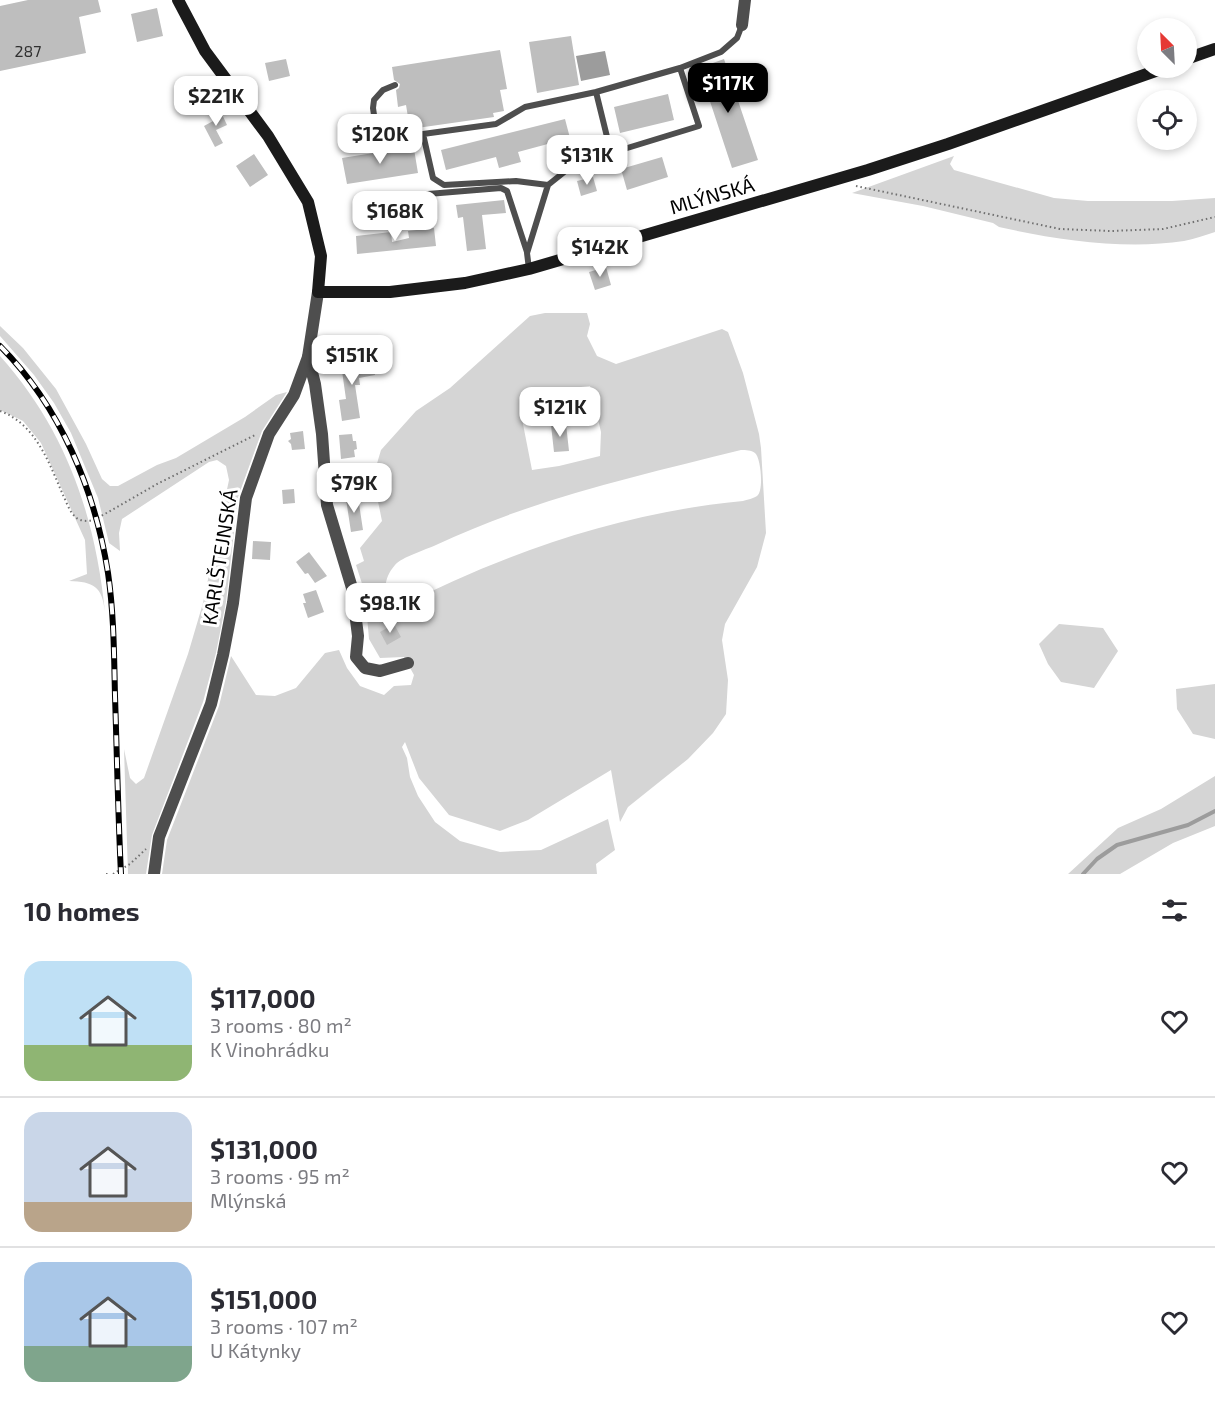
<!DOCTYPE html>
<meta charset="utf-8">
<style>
:root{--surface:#fff;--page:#f7f7f7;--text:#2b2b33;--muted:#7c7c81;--line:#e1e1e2;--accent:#000}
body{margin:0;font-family:"Exo 2",sans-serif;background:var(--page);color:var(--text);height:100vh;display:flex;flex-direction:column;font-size:22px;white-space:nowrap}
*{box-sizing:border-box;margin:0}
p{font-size:20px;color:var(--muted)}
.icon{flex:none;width:33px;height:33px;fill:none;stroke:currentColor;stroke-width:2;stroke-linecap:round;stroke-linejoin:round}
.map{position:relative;height:874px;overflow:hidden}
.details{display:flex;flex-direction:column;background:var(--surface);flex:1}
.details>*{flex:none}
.needle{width:39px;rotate:336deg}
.controls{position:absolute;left:1137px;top:18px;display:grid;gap:12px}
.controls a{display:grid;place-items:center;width:60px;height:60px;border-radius:50%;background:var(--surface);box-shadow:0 3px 9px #0003;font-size:30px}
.price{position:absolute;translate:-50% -51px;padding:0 14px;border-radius:12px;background:#fff;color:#222;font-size:20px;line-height:39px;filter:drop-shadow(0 2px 3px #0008)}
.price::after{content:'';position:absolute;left:50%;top:36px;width:18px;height:14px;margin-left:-9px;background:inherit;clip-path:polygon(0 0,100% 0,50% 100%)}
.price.selected{background:var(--accent);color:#fff}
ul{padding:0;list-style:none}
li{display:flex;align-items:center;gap:18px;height:150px;padding:0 24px}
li+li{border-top:2px solid var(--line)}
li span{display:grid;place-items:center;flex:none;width:168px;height:120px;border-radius:18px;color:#555}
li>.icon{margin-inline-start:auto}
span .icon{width:72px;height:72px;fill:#fffc;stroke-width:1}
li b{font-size:26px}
h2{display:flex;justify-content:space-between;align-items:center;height:72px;padding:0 24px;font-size:26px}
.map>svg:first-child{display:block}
.green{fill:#d5d5d5;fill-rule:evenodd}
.water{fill:#9c9c9c}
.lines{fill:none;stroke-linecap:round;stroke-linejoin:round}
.stream{stroke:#9c9c9c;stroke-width:4}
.building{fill:#bebebe}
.path{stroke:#707070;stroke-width:2;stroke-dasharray:1.5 3;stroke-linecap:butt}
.service{stroke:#4e4e4e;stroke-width:6}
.minor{stroke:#4e4e4e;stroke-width:12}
.tertiary{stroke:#4e4e4e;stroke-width:12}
.secondary{stroke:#1b1b1b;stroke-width:12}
.rail-casing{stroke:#000;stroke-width:6}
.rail{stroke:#fff;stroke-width:4;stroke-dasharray:11;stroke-linecap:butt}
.labels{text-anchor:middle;stroke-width:6;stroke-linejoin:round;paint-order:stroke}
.number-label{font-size:16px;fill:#303030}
.street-label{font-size:20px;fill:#000;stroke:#fff}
</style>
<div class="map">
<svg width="1215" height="874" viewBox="0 0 1215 874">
<rect width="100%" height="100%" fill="#fff"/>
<!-- green -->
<path class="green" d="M954,156l-4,8 4,6 100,28 34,3h84l43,-3v34c-10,3 -21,7 -31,9 -58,9 -128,-1 -185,-14l-6,-4 -70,-17 -71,-13z
M545,313h42l3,11 -3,12 10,20 19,8 106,-35 6,3 15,41 16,61 2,14 5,85 -9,34 -32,57 -3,16 6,40 -2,34 -13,19 -25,26 -60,48 -8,15 -9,-52 -83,50 -28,11 -51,-16 -30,-37 -14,-36 -3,5 5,11 3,19 8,19 17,26 25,19 40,11 41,-2 67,-31 7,31 -19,14 1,10h-435l5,-34 52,-134 12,-50 25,39 19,1 21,-8 29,-35 14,-3 8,18 13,18 24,9 10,-9 17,-1 3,-10 -10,-18 -24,1 -11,-19 -4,-46 -9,-28 8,-4 -4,-13 22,-27 -9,-44 8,-27 35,-39 34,-23 80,-72zM590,386l11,46 -1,24 -41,10 -27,4 -10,-51 40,-30zM741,450c5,0 10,0 14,3 6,5 9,38 2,43 -3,2 -10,4 -14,5 -120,11 -238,52 -344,106 -17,-9 -17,-27 -4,-42 7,-8 30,-15 41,-20 97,-46 201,-69 305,-95z
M0,326l23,22 33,41 30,55 16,35 8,7h8l39,-21 19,-7 69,-41 31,-22 11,-3 -25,39 -24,66 -12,105 -10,51 -13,49 -51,133 -6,39h-18l-4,-125 6,29 6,6 8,-6 44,-124 15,-51 26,-123 -3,-14 -9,-6 -8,2 -87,57 -3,14 1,18 -11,-8 -11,-45 -27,-65 -17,-30 -20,-28 -34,-39z
M0,356c66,74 95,159 105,256 -3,-26 -11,-30 -36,-31l18,-7 -2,-34 -44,-97 -18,-22 -23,-11z
M1059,624l44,4 15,23 -24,37 -33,-6 -13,-18 -9,-20z
M1215,684v55l-22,-5 -16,-25 -1,-20z
M1215,776v50l-42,17 -53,31h-52l50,-46 43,-19z"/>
<!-- water -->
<path class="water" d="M605,51l5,24 -29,6 -5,-25z"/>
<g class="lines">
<!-- stream -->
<path class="stream" d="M1083,874l14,-15 20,-14 71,-20 27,-14"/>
</g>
<!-- building -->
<path class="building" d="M28,0h70l3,12 -22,5 7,36 -86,18v-65z
M157,8l6,28 -26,6 -6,-28z
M571,36l8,49 -42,8 -8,-51z
M500,50l7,39 -7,1 4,21 -11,2 1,4 -84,12 -4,-24 -8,2 -2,-17 3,-2 1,-4 -6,-4 -2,-13z
M286,59l4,17 -21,5 -4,-18z
M724,59l34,101 -26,8 -33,-100z
M668,94l6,26 -54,13 -6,-26z
M219,108l8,17 -11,5 7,13 -8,4 -11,-21 11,-6 -4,-8z
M565,119l5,19 -52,14 3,10 -22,6 -3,-11 -50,13 -5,-20z
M411,147l3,2 4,24 -71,11 -5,-26z
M254,154l14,21 -18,12 -14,-21z
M662,157l6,20 -41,13 -6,-21z
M593,177l4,14 -16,5 -4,-15z
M504,200l2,13 -24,2 4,34 -19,2 -4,-34 -5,1 -2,-13z
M434,228l2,18 -79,8 -1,-18 35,-4 1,10 17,-4 -1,-7z
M606,267l5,18 -16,5 -6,-18z
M354,355l1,11 18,-2 2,11 -16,3 1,7h-5l5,33 -18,3 -3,-21 7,-1 -6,-42z
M566,424l3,27 -15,1 -3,-27z
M303,431l2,18 -13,1 -1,-6 -3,-3 3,-2 -1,-6z
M352,434l1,7h3l1,8 -3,1 1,7 -14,2 -2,-24z
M294,489l1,14 -12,1 -1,-14z
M358,497l5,33 -12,2 -5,-33z
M253,541l18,1 -1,18 -18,-1z
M309,552l18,24 -12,7 -7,-10 -3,1 -9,-12z
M316,590l8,22 -16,6 -5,-15h3l-3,-9z
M394,624l7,13 -14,8 -7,-13z"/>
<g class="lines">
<!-- path -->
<path class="path" d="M856,186l204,43 51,2 52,-2 52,-12
M0,411c36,13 49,52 63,84 4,8 7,19 15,24 6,3 13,2 18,0l63,-36 96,-48
M106,874h3
M113,874l17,-10 16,-15"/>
<!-- service -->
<path class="service" d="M395,85l-12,5 -9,10 -1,8 1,7 10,11 16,8h23l73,-10 29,-17 71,-15 84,-24 41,-16 16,-14 5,-13
M596,92l15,61
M423,134l10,44 11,7 72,-4 32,4
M428,194l73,-6 6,3 20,61
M529,269l-2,-16 21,-68 30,-24 33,-8 88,-27 -19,-58"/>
<!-- minor -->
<path class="minor" d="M742,25l3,-25
M308,357l7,27 7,50 5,71 25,83 6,48 -2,21 9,11 15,3 28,-8"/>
<!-- tertiary -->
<path class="tertiary" d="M154,874l5,-37 52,-133 12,-49 10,-52 13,-105 23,-64 25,-39 14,-38 10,-65"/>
<!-- secondary -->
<path class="secondary" d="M178,0l27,51 63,85 40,66 13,54 -3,36h72l75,-9 64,-14 339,-99 80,-26 216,-76
M1186,59l29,-10"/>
<!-- rail casing -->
<g class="rail-casing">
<path id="rail" d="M0,346c60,60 95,144 108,227 6,41 6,82 7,123 2,59 3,119 6,178"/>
</g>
<!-- rail -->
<use href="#rail" class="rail"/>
</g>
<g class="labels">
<!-- number labels -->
<g class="number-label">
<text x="28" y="57">287</text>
</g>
<!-- street labels -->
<g class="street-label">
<text transform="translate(712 196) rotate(-16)" y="7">MLÝNSKÁ</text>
<text transform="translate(220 557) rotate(-81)" y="7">KARLŠTEJNSKÁ</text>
</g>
</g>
</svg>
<div class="controls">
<a><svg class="needle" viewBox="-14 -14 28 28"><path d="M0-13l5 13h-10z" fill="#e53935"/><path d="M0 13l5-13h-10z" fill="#7c7c81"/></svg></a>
<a><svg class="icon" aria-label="locate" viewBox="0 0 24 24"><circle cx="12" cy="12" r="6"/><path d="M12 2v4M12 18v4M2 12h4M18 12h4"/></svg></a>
</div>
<b class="price selected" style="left:728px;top:114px">$117K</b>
<b class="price" style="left:216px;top:127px">$221K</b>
<b class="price" style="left:380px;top:165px">$120K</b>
<b class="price" style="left:587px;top:186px">$131K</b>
<b class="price" style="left:395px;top:242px">$168K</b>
<b class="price" style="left:600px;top:278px">$142K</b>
<b class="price" style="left:352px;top:386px">$151K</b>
<b class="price" style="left:560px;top:438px">$121K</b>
<b class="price" style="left:354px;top:514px">$79K</b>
<b class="price" style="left:390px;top:634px">$98.1K</b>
</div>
<section class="details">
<h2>10 homes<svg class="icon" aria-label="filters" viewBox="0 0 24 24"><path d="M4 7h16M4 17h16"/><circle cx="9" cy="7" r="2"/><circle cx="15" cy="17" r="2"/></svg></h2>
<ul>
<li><span style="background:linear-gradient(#bfe0f5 70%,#8fb573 0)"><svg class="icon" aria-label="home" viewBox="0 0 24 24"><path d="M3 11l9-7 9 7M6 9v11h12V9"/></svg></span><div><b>$117,000</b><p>3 rooms · 80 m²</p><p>K Vinohrádku</p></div><svg class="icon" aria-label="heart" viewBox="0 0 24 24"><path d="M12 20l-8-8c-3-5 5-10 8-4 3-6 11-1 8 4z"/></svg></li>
<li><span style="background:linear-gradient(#c9d6e8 75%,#b9a48a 0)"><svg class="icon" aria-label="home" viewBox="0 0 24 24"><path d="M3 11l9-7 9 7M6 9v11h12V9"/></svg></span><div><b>$131,000</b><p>3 rooms · 95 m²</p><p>Mlýnská</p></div><svg class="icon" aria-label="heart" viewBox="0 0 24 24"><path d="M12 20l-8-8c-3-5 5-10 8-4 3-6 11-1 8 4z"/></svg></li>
<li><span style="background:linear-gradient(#a9c7e8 70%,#7fa58c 0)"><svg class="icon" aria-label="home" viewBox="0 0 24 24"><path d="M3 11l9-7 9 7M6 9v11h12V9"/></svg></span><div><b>$151,000</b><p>3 rooms · 107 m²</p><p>U Kátynky</p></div><svg class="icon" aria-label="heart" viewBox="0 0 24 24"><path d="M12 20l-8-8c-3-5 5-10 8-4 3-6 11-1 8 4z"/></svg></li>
</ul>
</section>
